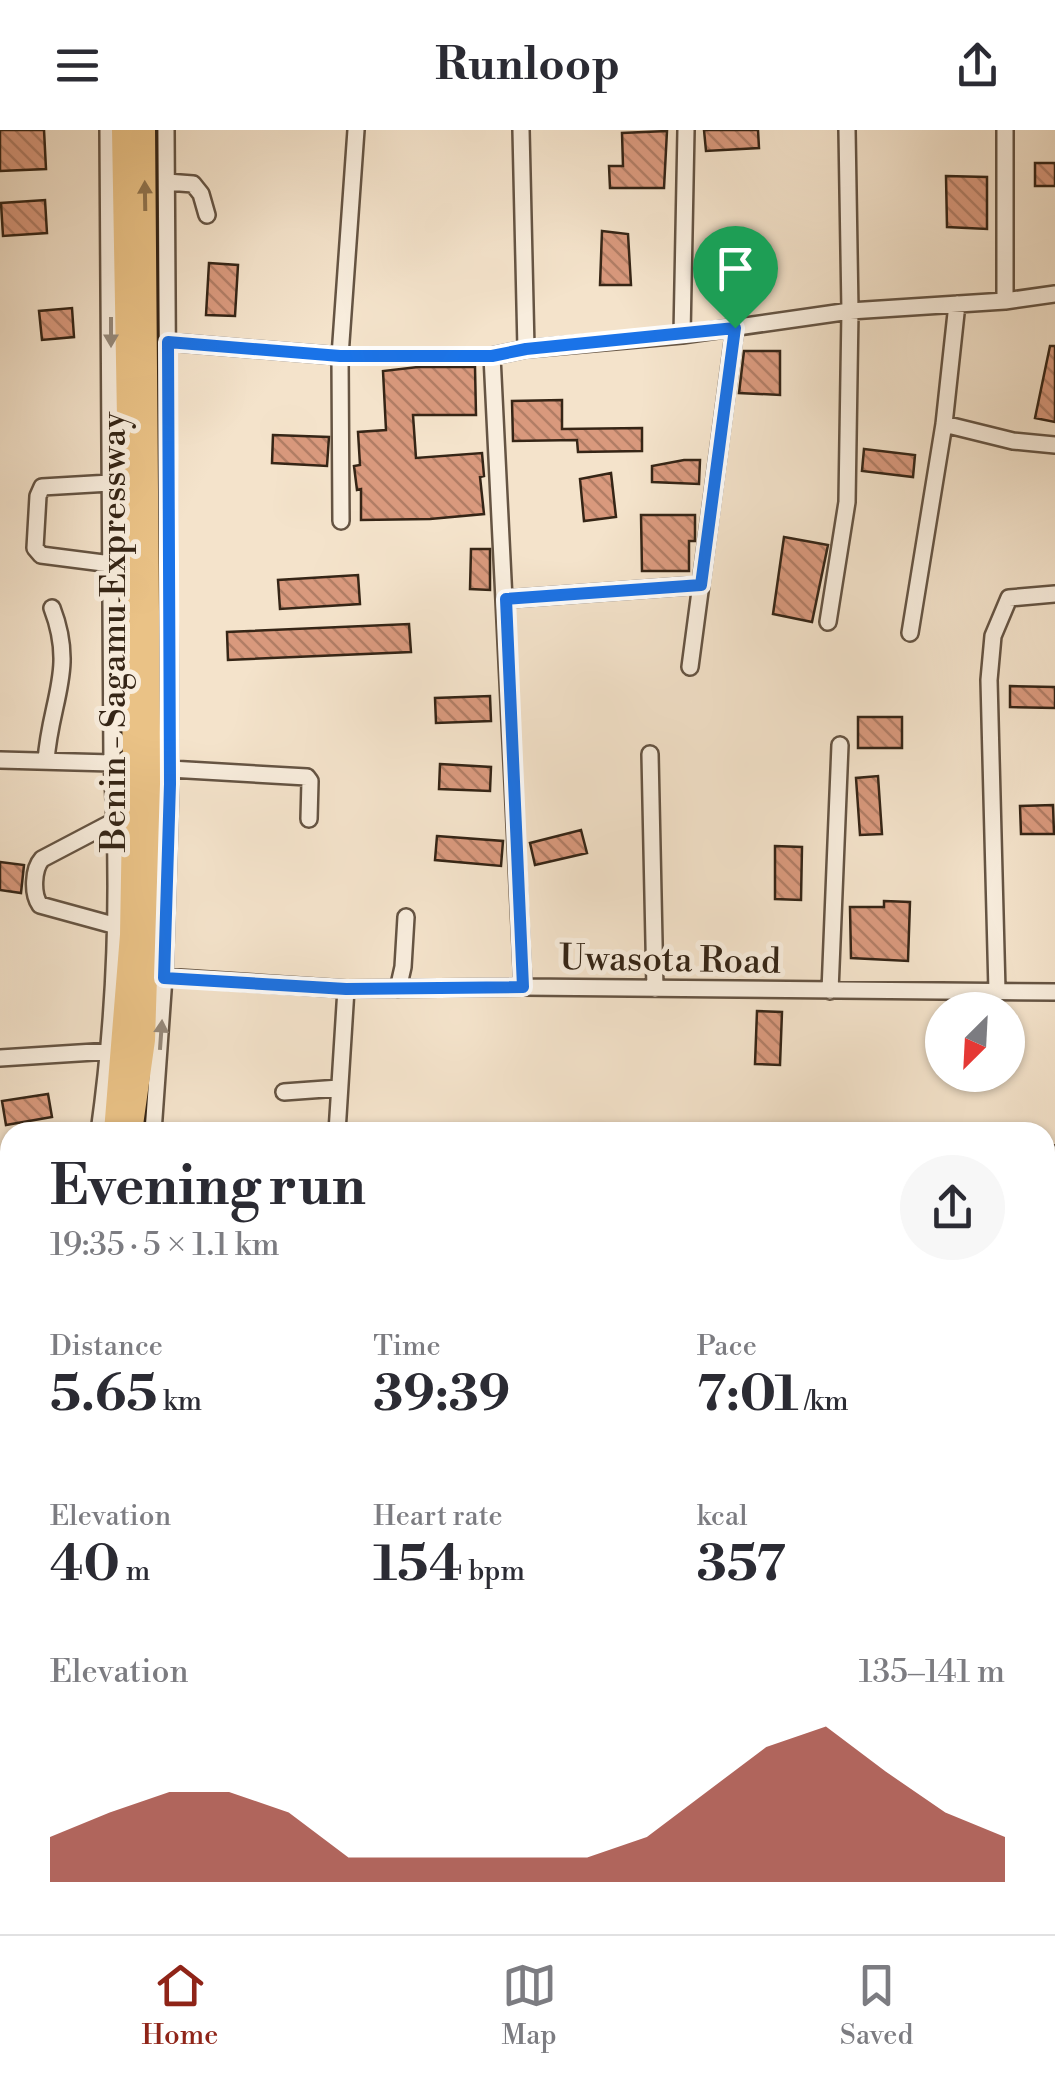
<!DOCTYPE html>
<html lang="en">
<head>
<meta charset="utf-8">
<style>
	body { margin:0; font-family:"Libre Bodoni",serif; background:#f7f7f7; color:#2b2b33; height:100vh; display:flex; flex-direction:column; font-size:38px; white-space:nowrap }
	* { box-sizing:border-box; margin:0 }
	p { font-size:32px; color:#7c7c81 }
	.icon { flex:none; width:55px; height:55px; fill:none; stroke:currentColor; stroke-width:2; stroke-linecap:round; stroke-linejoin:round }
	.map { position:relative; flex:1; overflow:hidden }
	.sheet { position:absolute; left:0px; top:992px; width:1055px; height:812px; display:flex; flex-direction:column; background:#fff; border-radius:30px 30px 0 0; box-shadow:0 2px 8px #0004 }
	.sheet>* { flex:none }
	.needle { width:65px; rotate:204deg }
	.tools { position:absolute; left:925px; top:862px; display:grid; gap:20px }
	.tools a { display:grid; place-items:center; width:100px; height:100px; border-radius:50%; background:#fff; box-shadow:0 2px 8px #0004; font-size:50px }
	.pin { position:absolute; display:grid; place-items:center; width:85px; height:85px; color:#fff; margin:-102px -42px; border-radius:50% 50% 50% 0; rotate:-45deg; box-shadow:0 0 10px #0007 }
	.pin .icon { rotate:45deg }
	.round { display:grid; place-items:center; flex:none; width:105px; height:105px; border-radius:52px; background:#f7f7f7 }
	.headline { display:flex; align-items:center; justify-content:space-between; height:170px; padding:0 50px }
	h1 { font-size:55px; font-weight:800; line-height:75px }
	.metrics { display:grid; grid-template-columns:repeat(3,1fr); gap:15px; height:170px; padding:10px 50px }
	.metrics div { display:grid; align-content:center }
	.metrics b { font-size:50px; font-weight:800 }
	.metrics small { font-size:28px; font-weight:400 }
	.metrics p { font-size:28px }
	.chart { height:280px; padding:20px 50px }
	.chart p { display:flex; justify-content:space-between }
	.chart svg { width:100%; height:180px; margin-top:10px; fill:#8f2418; opacity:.7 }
	header { display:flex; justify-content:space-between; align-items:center; height:130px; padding:0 50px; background:#fff; font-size:45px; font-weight:800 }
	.tab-bar { display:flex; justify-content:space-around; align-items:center; height:140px; border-top:2px solid #e1e1e2; background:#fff; font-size:28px; color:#7c7c81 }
	.tab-bar a { display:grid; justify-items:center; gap:5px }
	.tab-bar .on { color:#8f2418 }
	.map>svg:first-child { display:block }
	.building { fill:url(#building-back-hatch); stroke:#352516; stroke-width:2.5 }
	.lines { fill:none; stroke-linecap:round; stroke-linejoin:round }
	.minor-casing { stroke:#655443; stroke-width:20 }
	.highway-casing { stroke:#352516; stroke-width:28 }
	.minor { stroke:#f8eddd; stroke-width:15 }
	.highway { stroke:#eac286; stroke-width:22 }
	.oneway { fill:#90744e }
	.oneway2 { fill:#96897a }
	.route-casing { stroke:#fff; stroke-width:20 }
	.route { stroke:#1a73e8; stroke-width:12 }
	.labels { text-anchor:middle; stroke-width:10; stroke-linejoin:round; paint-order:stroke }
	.street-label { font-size:35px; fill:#352516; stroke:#f8eddd }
</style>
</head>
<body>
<header><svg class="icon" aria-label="menu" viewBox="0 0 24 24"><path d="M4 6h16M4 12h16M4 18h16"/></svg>Runloop<svg class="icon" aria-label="share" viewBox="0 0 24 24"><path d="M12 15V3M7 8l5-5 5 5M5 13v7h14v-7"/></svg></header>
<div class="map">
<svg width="1055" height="1804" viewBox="0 0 1055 1804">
	<defs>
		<pattern id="building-back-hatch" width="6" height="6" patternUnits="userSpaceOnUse" patternTransform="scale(2.5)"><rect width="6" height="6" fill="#d9997d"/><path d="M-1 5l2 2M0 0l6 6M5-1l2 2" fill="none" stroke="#b17d65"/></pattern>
	</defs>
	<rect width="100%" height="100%" fill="#f4e3cb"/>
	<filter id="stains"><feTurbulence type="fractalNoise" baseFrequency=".002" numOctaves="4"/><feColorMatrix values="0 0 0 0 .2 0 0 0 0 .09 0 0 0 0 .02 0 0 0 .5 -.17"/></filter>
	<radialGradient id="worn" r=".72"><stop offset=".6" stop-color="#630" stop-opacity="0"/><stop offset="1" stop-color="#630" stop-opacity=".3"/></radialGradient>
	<path class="building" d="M0,0h44l2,39 -46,2z
		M704,0h54l1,18 -53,3z
		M667,1l-3,57h-54l-1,-22h14l-1,-33z
		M1035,33h20v23h-20z
		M946,46l41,1v52l-40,-2z
		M45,70l2,33 -44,3 -2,-33z
		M602,101l26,3 3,51h-31z
		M209,133l29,2 -3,51 -29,-1z
		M72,178l2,29 -32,3 -3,-29z
		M1050,216h5v76l-20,-4z
		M744,221h36v44l-41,-2z
		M418,237h57l1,48h-63l3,43 66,-5 2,23 -4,1 4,37 -54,5 -69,1v-31l-4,1 -3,-24 6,-1 -2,-33 28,-2 -3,-59z
		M562,270v29l80,-1v23l-64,1 -1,-12 -64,1 -1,-40z
		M273,305l56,2 -2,29 -55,-3z
		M864,319l51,6 -2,22 -51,-6z
		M684,330h16l-1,24 -47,-2v-16z
		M611,343l5,44 -32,4 -4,-42z
		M641,385h54v26h-6v30h-47z
		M784,407l44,8 -16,77 -39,-8z
		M471,419h19v41l-20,-1z
		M358,445l2,29 -80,5 -2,-29z
		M409,494l2,28 -183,8 -1,-28z
		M1010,556l45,1v21l-45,-1z
		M490,566l1,25 -55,2 -1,-25z
		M858,587h44v31h-44z
		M440,634l51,3 -1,24 -51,-2z
		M878,646l4,58 -22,1 -4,-57z
		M1053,675l1,29h-33l-1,-28z
		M581,700l6,23 -52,12 -5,-22z
		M437,706l66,5 -2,25 -66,-6z
		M775,716l27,1 -1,53 -26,-1z
		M0,732l24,3 -3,28 -21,-3z
		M884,771l26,1 -2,59 -57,-3 -1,-51h34z
		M757,881l25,1 -2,53 -25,-1z
		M48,964l4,23 -46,8 -4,-24z"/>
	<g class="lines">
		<g class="minor-casing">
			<path id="minor" d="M521,0l5,219
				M167,52l26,2 8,10 6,21
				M1005,171v-171
				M682,205l4,-205
				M168,212l172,14h152l34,-7 156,-14 168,-24 155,-10 50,-7
				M492,226l31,631
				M944,294l69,17 42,4
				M110,353l-68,4 -4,9 -3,52 6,7 70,9
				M341,391l-1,-165 16,-226
				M506,469l195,-14
				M828,492l19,-120 3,-191 -3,-181
				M910,503l34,-209 13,-120
				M690,537l45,-340
				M650,624l5,235
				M0,630l112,3
				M46,631c4,-60 30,-91 6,-153
				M170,639l137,8 3,4 -1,38
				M113,795l-73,-20c-8,-11 -7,-36 2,-46l80,-42
				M164,847l182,12 177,-2 532,5
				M398,859l5,-22 3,-50
				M830,861l10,-246
				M997,861l-8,-311 4,-44 16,-38 46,-4
				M0,928l110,-7
				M284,962l55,-4
				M99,1002c17,-121 21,-247 13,-369l-4,-633
				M153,1002l11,-155 6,-193 -4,-654
				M337,1002l9,-143
				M1045,1025l10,-1
				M0,1152l10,5
				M1045,1189h10
				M1045,1355h10
				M0,1380l10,-32
				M1045,1516h10
				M0,1531l10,-27
				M1045,1680h10
				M300,1795l12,9
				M580,1795l11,9
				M960,1795l1,9
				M0,1800l6,4
				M111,1804l7,-9
				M873,1804l13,-9"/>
		</g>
		<g class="highway-casing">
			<path id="highway" d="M115,1002l16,-197 3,-171 -11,-634
				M131,1002l13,-92 6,-188 -6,-722
				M0,1422l10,-27
				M0,1468l10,-27"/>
		</g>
		<use href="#minor" class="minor"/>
		<use href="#highway" class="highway"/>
	</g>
	<defs><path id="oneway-solid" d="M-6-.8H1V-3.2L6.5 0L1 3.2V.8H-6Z" transform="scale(2.5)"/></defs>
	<use class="oneway" href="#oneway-solid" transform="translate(145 66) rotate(-91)"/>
	<g class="oneway2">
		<use href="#oneway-solid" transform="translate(111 202) rotate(90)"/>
		<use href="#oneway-solid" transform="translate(161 905) rotate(-86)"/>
	</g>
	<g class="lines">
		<g class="route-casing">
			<path id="route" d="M735,198l-34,257 -195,14 17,388 -177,2 -182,-11 6,-194 -2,-442 172,14h152l34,-7z"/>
		</g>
		<use href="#route" class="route"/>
	</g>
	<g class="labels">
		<g class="street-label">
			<text transform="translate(113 502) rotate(-90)" y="12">Benin - Sagamu Expressway</text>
			<text transform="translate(670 829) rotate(1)" y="12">Uwasota Road</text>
		</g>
	</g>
	<rect width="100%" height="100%" filter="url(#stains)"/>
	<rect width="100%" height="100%" fill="url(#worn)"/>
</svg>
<div class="tools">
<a><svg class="needle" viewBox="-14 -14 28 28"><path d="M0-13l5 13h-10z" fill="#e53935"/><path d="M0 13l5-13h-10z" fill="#7c7c81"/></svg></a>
</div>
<div class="pin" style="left:735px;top:198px;background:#1e9e55"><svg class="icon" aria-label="arrive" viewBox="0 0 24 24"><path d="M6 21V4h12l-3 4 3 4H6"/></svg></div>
<section class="sheet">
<div class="headline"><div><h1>Evening run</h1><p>19:35 · 5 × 1.1 km</p></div><a class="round"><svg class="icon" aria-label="share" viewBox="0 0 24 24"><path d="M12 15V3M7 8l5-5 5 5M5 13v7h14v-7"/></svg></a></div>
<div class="metrics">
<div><p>Distance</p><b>5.65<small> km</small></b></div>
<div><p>Time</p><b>39:39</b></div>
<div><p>Pace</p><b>7:01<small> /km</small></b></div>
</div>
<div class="metrics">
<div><p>Elevation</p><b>40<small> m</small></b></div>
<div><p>Heart rate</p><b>154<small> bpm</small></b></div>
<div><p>kcal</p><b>357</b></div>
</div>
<div class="chart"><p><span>Elevation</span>135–141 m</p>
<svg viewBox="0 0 160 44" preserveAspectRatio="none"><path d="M0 44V33L10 27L20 22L30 22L40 27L50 38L60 38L70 38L80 38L90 38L100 33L110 22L120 11L130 6L140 17L150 27L160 33V44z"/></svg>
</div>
</section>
</div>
<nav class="tab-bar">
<a class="on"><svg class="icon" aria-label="home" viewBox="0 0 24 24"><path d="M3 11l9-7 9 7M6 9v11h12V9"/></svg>Home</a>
<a><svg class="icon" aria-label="map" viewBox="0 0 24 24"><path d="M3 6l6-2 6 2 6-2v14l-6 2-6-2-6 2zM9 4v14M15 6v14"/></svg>Map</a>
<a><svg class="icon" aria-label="saved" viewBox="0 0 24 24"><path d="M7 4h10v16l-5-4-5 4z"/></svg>Saved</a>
</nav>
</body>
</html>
